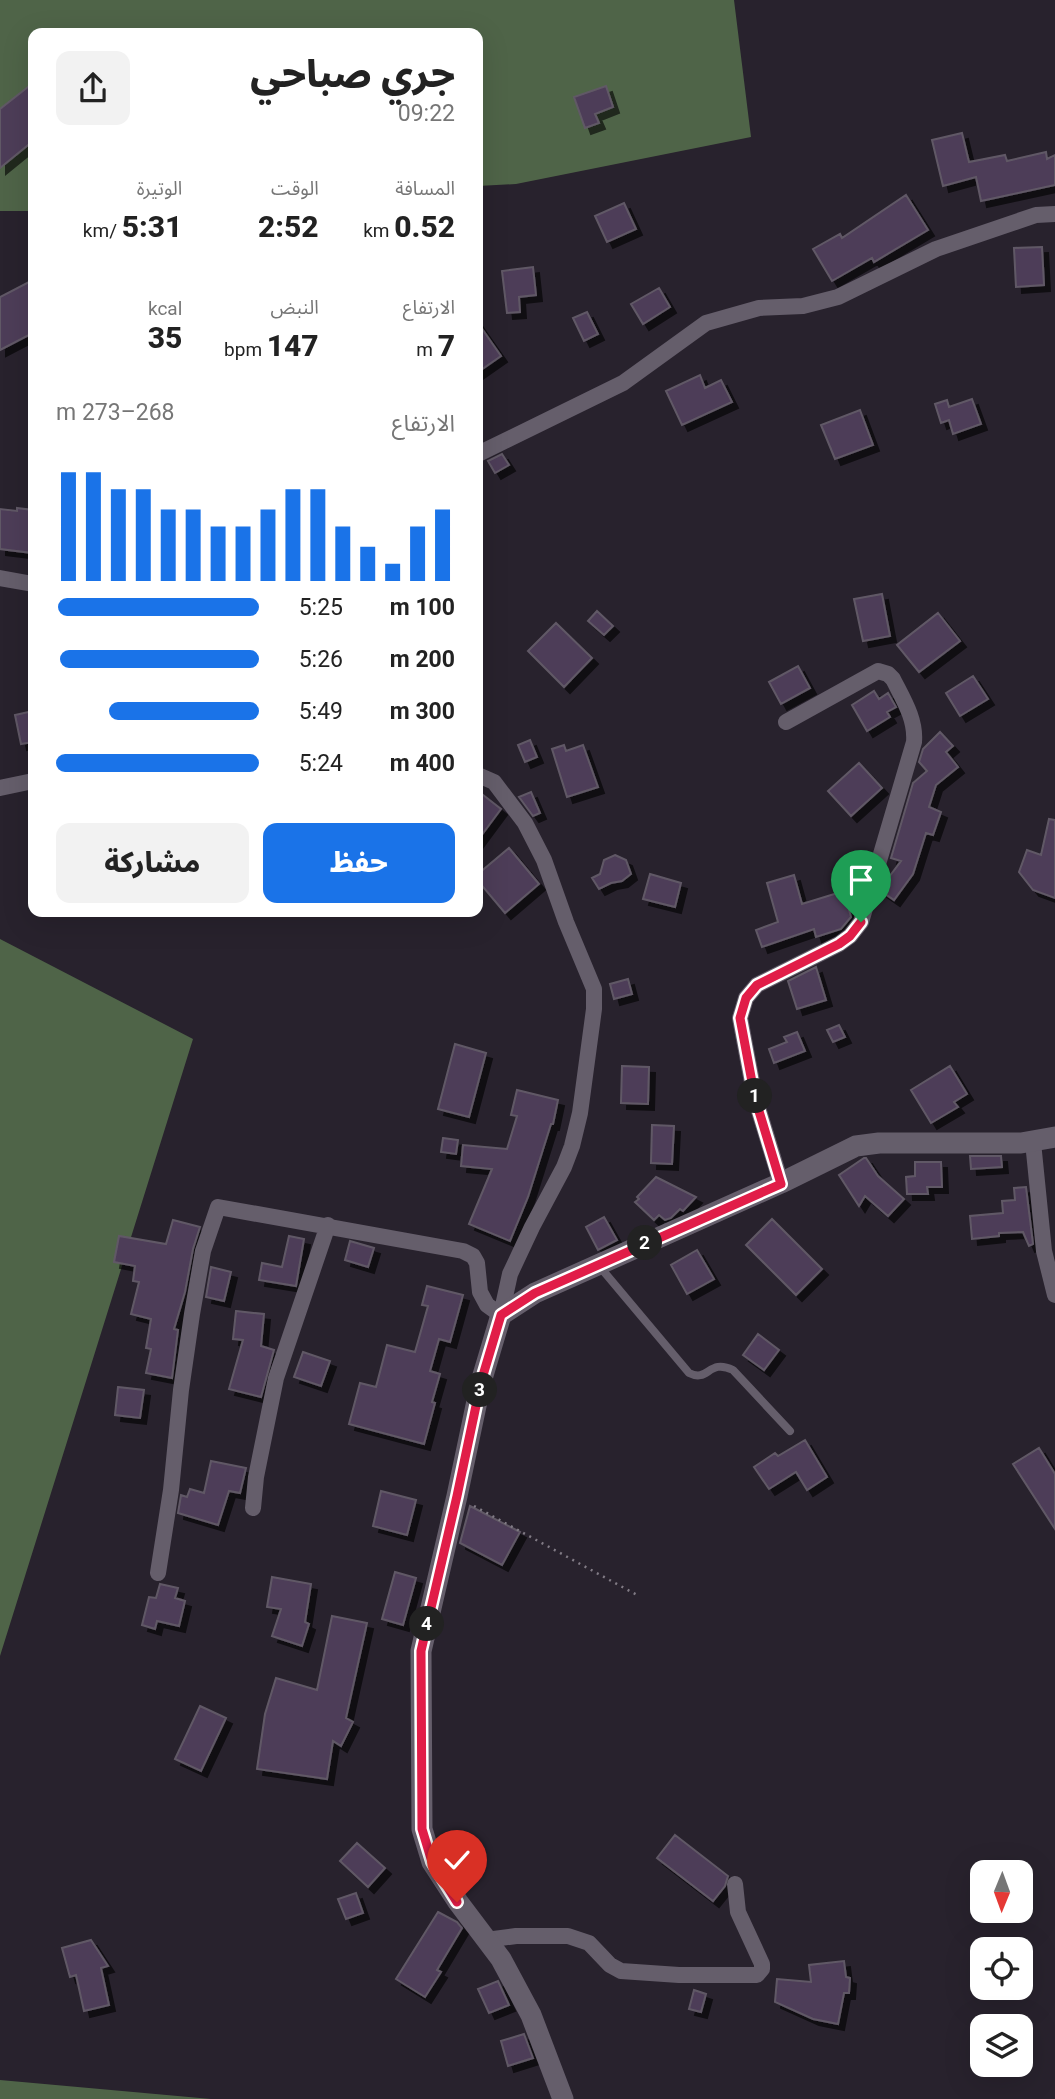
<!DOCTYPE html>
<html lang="ar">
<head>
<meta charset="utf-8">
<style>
	body { margin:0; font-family:Roboto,"Noto Sans Arabic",sans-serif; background:#f2f2f2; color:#222; direction:rtl; height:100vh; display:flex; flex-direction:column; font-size:26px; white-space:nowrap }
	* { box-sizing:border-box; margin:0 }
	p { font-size:23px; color:#767676 }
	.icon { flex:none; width:38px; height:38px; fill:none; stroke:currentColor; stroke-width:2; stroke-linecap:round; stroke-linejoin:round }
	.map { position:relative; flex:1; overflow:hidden; direction:ltr }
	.drawer { position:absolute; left:28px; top:28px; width:455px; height:889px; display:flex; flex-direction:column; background:#fff; border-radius:14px; box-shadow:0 7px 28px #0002; direction:rtl }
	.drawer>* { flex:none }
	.needle { width:46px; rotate:181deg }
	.buttons { position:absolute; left:970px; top:1860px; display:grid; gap:14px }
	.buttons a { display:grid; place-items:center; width:63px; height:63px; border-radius:14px; background:#fff; box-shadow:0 7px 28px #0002; font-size:35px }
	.pin { position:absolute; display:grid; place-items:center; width:60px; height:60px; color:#fff; margin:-72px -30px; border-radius:50% 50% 50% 0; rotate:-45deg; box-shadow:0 0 7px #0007 }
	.pin .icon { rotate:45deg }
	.km { position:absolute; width:35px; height:35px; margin:-18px; border-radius:50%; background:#222; color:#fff; font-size:19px; line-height:35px; text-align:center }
	.round { display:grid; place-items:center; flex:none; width:74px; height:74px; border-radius:14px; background:#f2f2f2 }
	.headline { display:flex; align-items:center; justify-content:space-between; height:119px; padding:0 28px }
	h1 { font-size:38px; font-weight:800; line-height:52px }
	.stats { display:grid; grid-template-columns:repeat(3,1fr); gap:10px; height:119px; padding:7px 28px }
	.stats div { display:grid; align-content:center }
	.stats b { font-size:30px; font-weight:800 }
	.stats small { font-size:19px; font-weight:400 }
	.stats p { font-size:19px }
	.chart { height:196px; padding:14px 28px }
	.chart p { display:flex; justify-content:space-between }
	.chart svg { width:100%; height:126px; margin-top:7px; stroke:#1a73e8; stroke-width:6 }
	.action { display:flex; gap:14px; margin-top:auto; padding:14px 28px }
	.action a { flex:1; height:80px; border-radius:14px; background:#1a73e8; color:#fff; font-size:28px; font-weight:800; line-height:80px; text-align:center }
	.action a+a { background:#f2f2f2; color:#222 }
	ul { padding:0 28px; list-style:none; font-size:23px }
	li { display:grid; grid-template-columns:112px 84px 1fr; align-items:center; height:52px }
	li i { height:18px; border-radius:9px; background:#1a73e8 }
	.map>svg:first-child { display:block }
	.forest { fill:#4f6448 }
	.building { fill:#4d3d58; stroke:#615966; stroke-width:2; filter:url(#shadow) }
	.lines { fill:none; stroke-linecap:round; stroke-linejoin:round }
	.path { stroke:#817b85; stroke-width:2.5; stroke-dasharray:2 5; stroke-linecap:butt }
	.lane { stroke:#655e6b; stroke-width:8 }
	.street { stroke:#655e6b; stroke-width:16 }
	.secondary { stroke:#655e6b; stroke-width:21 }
	.route-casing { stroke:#fff; stroke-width:14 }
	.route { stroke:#e11d48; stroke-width:9 }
</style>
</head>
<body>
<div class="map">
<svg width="1055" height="2099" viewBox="0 0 1055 2099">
	<defs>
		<filter id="shadow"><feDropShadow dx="6" dy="6" stdDeviation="0" flood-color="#0009"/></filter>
	</defs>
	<rect width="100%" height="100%" fill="#28222d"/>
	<path class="forest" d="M0,0h734l17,137 -235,47 -38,2v-153h-445v178h-33z
		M0,939l193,100 -193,617z
		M0,2080l211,19h-211z"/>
	<path class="building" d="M33,83v58l-33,27v-59z
		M606,86l7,21 -18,7 4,9 -14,5 -11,-31z
		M962,133l7,29 36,-7 2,6 39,-9 1,7 8,-4v30l-74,16 -5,-24 -33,9 -11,-46z
		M906,195l22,35 -54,32 -2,-4 -40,23 -19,-32 27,-15 2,4z
		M624,203l12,26 -29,13 -12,-26z
		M1042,247l2,38 -28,2 -2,-39z
		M533,267l3,28 -17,2 1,15 -13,1 -5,-42z
		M33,280v53l-33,17v-53z
		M659,288l11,19 -27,17 -12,-20z
		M587,312l11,22 -14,7 -11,-23z
		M478,323l23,33 -23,16z
		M700,375l5,13 16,-8 11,22 -50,23 -16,-34z
		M972,399l9,25 -28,10 -4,-14 -8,3 -6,-19 12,-4 2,7z
		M860,410l13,35 -38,14 -14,-34z
		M502,454l7,11 -14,8 -7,-12z
		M17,508l16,2v43l-33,-4v-40l17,2z
		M882,594l8,42 -27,5 -9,-42z
		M597,611l16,15 -9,9 -16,-14z
		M938,613l22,28 -41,31 -22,-27z
		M556,623l36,35 -28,29 -36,-36z
		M798,666l12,22 -29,16 -12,-22z
		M973,676l15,23 -28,17 -14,-23z
		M874,691l5,8 9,-6 8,14 -9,5 3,5 -23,14 -15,-26z
		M33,711v31l-12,2 -6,-29z
		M940,732l13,14 -7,6 12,15 -22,18 -7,22 12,5 -8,23 -7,-2 -13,41 -19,26 -13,-9 2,-6 18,-24 -10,-3 22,-75 14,-12 -8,-9 4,-13z
		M530,740l7,17 -12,5 -7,-17z
		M564,745l2,6 17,-6 15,42 -31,10 -15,-48z
		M859,763l23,25 -31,28 -23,-25z
		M478,791l23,18 -23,31z
		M531,792l9,21 -7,3 -14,-19z
		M1049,819l6,1v78l-22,-8 -14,-18 8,-22 14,5z
		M509,848l30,36 -34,29 -27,-32v-7z
		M615,855l11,5 5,14 -9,7 -11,2 -12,6 -7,-11 8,-4 4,-14z
		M650,874l31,9 -6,24 -32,-8z
		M794,875l8,29 42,-13 7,26 -10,12 -25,8 -2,-8 -52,18 -6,-17 22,-8 -11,-39z
		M816,967l10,33 -29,9 -9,-28z
		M628,979l4,15 -18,5 -4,-15z
		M839,1025l6,12 -12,5 -6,-12z
		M797,1032l8,19 -31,12 -5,-14 18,-7 -3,-5z
		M455,1044l31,9 -17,64 -31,-8z
		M622,1066l27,1 -1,37 -27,-1z
		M950,1066l17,28 -13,8 4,5 -27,16 -20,-33z
		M517,1090l41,10 -5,24h-2l-23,73 -18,44 -41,-17 23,-55 -31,-3 2,-21 44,4 10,-33 -6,-1z
		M652,1125l22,1 -2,38 -21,-1z
		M443,1138l15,2 -2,14 -15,-2z
		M970,1156h31l1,11 -31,2z
		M864,1158h2l12,18 26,23 -16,17 -23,-20 -6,10 -20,-31z
		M915,1162h26l1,25h-15l1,7h-21l-1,-17 9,-1z
		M656,1177l40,20 -13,14 -3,-2 -9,9 -6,2 -6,-5 -5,5 -19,-18 4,-3 -2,-2z
		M1026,1187l7,57 -4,2 -6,-14 -24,1v3l-27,3 -2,-23 33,-3 -1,-12 13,-1 -1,-12z
		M604,1217l13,23 -19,10 -12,-23z
		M772,1219l50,50 -26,26 -50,-50z
		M173,1220l27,7 -7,22 -8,43 -11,37 4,1 -6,48 -26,-5 5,-24 -5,-1 5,-29 -20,-5 8,-32 -6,-1 2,-15 -21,-4 5,-26 47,8z
		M289,1236l15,3 -8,47 -37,-6 3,-17 20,4z
		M350,1241l24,7 -6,19 -23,-7z
		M697,1250l17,29 -27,15 -16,-29z
		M211,1267l20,5 -7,29 -18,-4z
		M427,1286l36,9 -13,47 -11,-3 -9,32 10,3 -8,28 3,1 -11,41 -75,-20 11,-41 16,4 11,-42 28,7 13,-46 -6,-1z
		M236,1311l28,3 -3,32 13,4 -13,47 -32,-8 14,-49 -10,-1z
		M758,1334l21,16 -15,20 -21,-15z
		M303,1352l27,9 -9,25 -27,-9z
		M118,1387l26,3 -4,28 -25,-3z
		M805,1440l22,37 -20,13 -11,-18 -27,17 -15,-22 21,-14 3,3z
		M1039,1448l16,26v55l-42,-65z
		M211,1461l35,7 -6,25 -11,-2 -11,34 -40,-12 3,-18 6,2 3,-8 14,4z
		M381,1491l35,9 -9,35 -34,-9z
		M470,1506l50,26 -18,33 -42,-22z
		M395,1572l21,6 -13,47 -21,-6z
		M272,1577l39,7 -6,38 4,2 -7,22 -30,-10 9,-27 -14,-2z
		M160,1584l18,4 -3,10 10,3 -6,25 -22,-5 -2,8 -13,-4 7,-28 7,1z
		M332,1616l35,7 -21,95 7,4 -12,24 -8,-5 -6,38 -70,-10 8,-55 11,-36 41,12z
		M200,1706l26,12 -25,53 -26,-12z
		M675,1835l53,41 -3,10 -12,15 -56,-43z
		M357,1843l28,25 -17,19 -28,-26z
		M356,1893l7,20 -17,6 -8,-20z
		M438,1912l19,10 5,6 -25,42 4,2 -16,25 -29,-18z
		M91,1940l17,26 -7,2 8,37 -25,6 -8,-36 -6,2 -8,-29z
		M844,1961l2,16 4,1 -1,15h-5l-6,31 -25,-5 -38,-17 2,-23 34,3 -2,-17z
		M498,1981l11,24 -20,8 -11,-24z
		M694,1990l12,4 -5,18 -12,-3z
		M524,2034l9,24 -25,8 -7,-25z"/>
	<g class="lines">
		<path class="path" d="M474,1506l163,89"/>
		<path class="lane" d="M600,1267l89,106c20,10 19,-15 44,-3l57,61"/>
		<path class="street" d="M478,454l145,-71 83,-60 53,-15 44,-2 35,-9 98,-48 100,-34 19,-1
			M0,578l33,6
			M0,788l33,-7
			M1033,1142l11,109 11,44
			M781,1183l-26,-85 -15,-80 6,-20 11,-13 82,-41 11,-8 11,-14 53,-180c2,-23 -11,-43 -21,-63l-5,-5 -10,-3 -92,51
			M253,1508l3,-31 20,-99 52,-153
			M158,1573l13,-83 10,-100 11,-76 11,-63 15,-44 245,44 10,5 4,7 3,29 7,13 14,10 9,-41 22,-47 32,-60 8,-21 8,-33 14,-104v-20l-28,-67 -22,-62 -19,-37 -31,-41 -16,-7
			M486,1940l30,-4h52l21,7 21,22 11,6 58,4h78l5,-6v-5l-24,-52 -3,-28"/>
		<path class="secondary" d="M563,2099l-32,-84 -30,-56 -43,-57 -26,-40 -10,-33 -1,-178 36,-155 24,-114 20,-67 34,-22 246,-110 75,-37 23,-3h142l34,-6"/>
	</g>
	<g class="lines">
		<g class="route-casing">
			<path id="route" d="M457,1902l-25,-40 -10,-33 -1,-178 36,-155 24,-114 20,-67 34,-22 246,-109 -26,-86 -15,-80 6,-20 11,-13 82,-41 11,-8 11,-14"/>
		</g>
		<use href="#route" class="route"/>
	</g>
</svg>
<div class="buttons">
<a><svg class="needle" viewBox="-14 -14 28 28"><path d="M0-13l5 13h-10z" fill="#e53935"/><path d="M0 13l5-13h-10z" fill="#767676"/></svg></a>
<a><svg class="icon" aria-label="locate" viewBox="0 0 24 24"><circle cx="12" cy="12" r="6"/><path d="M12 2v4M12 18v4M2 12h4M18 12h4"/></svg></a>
<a><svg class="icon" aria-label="layers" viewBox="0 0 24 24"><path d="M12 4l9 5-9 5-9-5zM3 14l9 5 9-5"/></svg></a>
</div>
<div class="pin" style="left:861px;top:922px;background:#1e9e55"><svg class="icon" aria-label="arrive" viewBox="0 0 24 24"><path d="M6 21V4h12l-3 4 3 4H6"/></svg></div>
<div class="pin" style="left:457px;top:1902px;background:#d93025"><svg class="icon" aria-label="check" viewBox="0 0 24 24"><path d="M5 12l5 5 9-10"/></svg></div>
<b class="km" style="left:755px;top:1096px">1</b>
<b class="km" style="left:645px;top:1243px">2</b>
<b class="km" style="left:480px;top:1390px">3</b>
<b class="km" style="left:427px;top:1624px">4</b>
<section class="drawer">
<div class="headline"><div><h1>جري صباحي</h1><p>09:22</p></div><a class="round"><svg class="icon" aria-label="share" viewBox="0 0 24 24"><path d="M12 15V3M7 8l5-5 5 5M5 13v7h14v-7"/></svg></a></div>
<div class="stats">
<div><p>المسافة</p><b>0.52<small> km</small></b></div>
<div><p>الوقت</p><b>2:52</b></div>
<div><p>الوتيرة</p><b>5:31<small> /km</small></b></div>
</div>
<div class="stats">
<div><p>الارتفاع</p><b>7<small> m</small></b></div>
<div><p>النبض</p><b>147<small> bpm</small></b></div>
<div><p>kcal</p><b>35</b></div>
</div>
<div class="chart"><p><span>الارتفاع</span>268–273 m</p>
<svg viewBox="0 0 160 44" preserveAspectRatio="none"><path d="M5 44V6M15 44V6M25 44V12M35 44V12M45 44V19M55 44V19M65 44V25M75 44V25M85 44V19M95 44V12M105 44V12M115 44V25M125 44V32M135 44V38M145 44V25M155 44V19"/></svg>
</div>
<ul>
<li><b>100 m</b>5:25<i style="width:99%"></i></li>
<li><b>200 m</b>5:26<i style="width:98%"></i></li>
<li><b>300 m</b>5:49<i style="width:74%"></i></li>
<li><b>400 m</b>5:24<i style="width:100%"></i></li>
</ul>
<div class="action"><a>حفظ</a><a>مشاركة</a></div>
</section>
</div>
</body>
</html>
